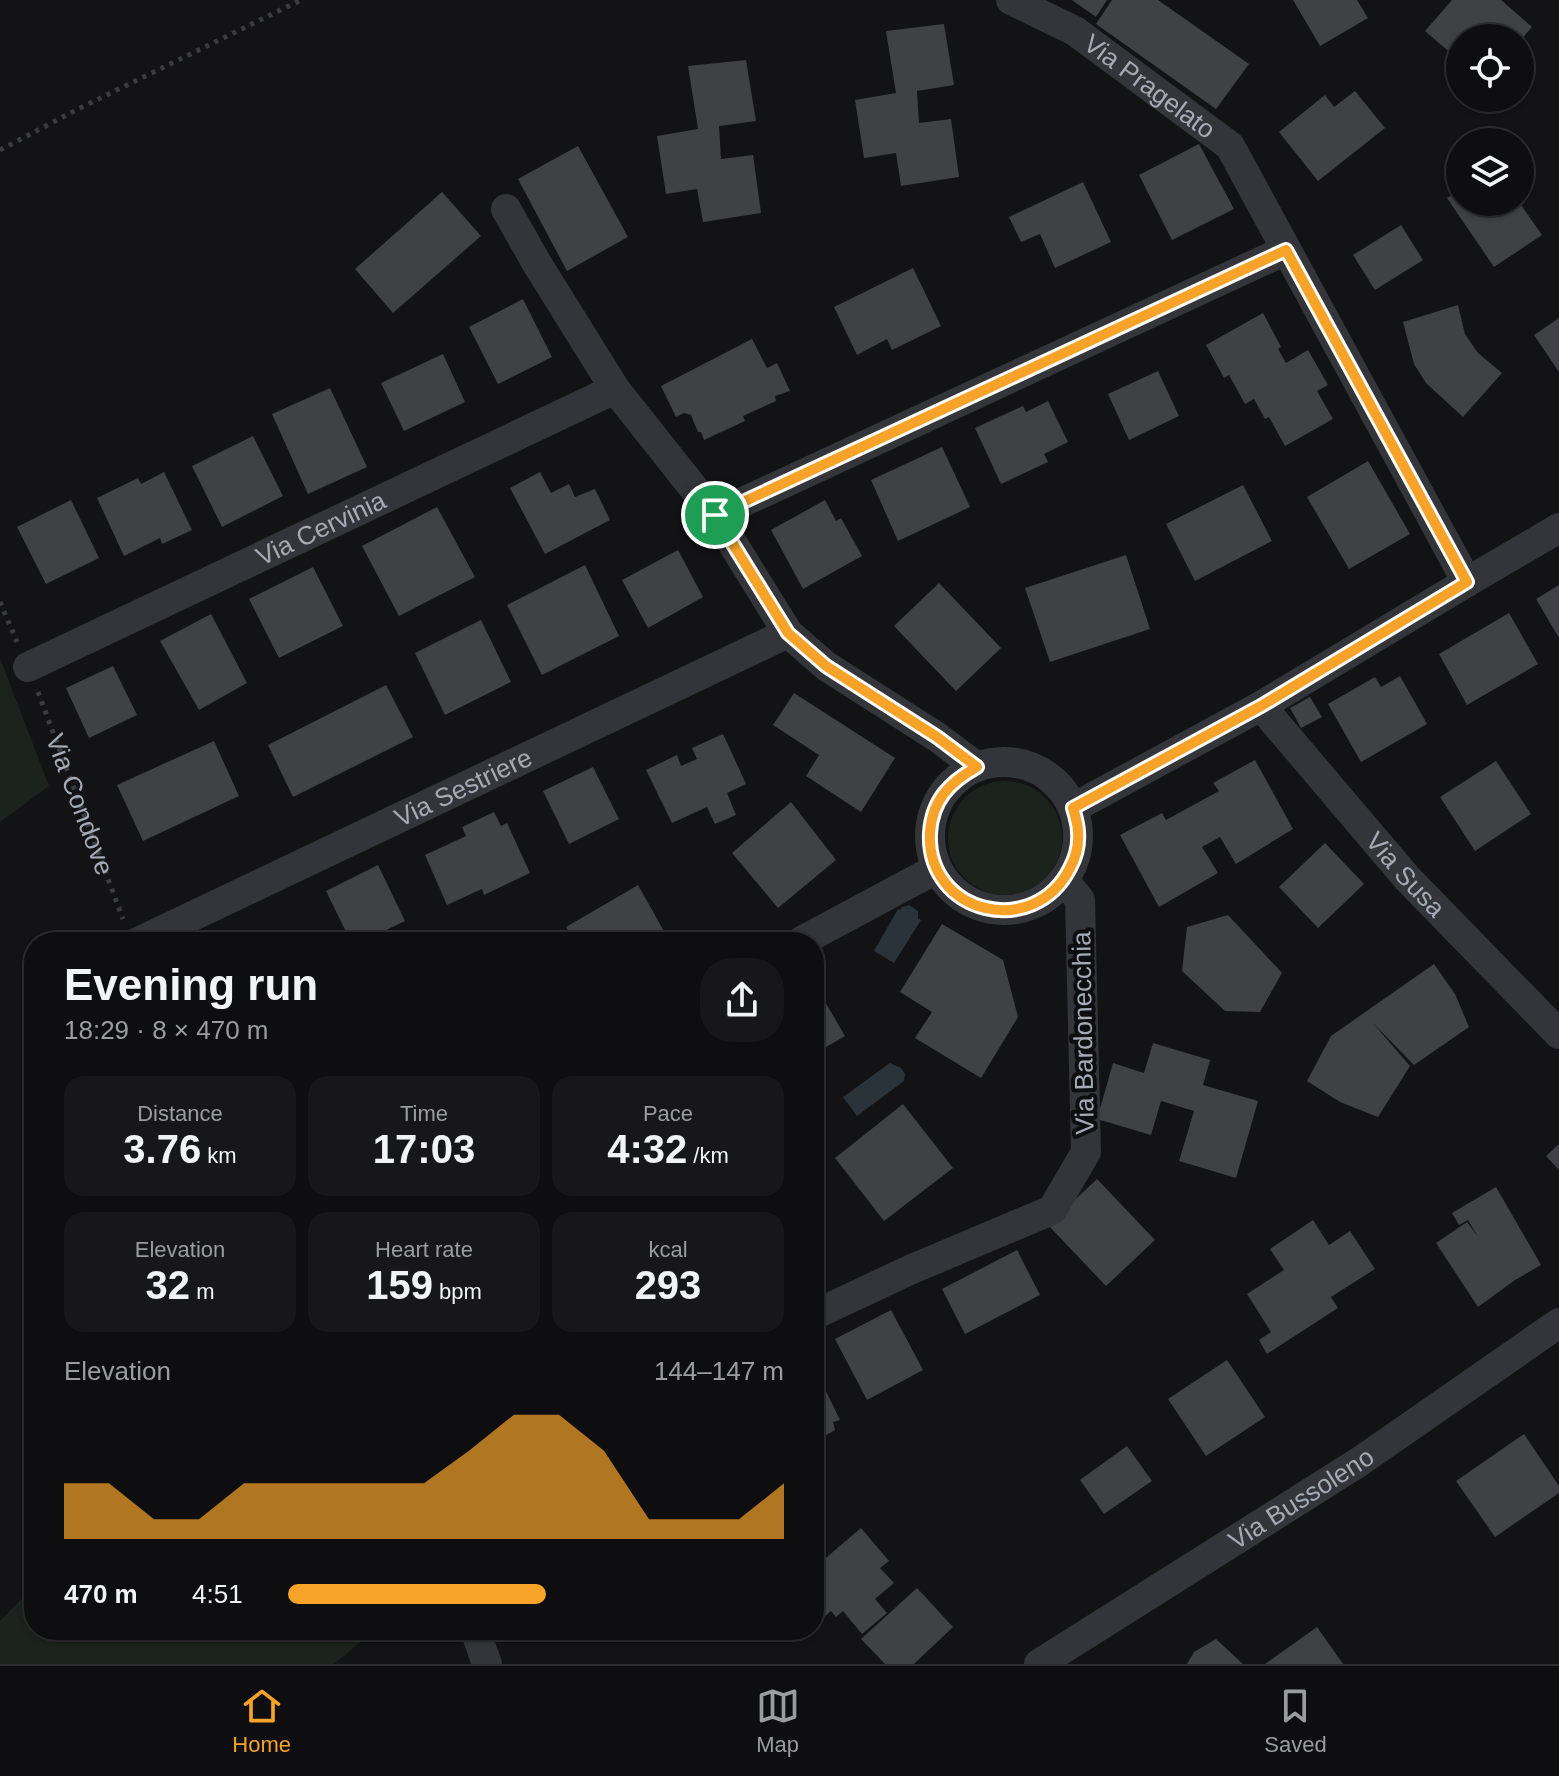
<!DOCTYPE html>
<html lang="en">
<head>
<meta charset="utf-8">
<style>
	body { margin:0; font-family:Helvetica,sans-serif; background:#171719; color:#f1f3f6; height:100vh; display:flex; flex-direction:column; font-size:30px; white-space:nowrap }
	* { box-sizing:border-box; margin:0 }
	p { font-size:26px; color:#9b9c9f }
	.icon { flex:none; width:44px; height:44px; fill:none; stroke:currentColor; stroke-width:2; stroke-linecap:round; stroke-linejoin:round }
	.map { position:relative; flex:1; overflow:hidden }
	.panel { position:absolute; left:24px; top:932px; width:800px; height:708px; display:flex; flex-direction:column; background:#0e0e10; border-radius:32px; box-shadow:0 2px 6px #0004,0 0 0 2px #2e2e30 }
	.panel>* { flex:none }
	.buttons { position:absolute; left:1446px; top:24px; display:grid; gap:16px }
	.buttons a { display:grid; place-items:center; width:88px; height:88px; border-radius:50%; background:#0e0e10; box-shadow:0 2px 6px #0004,0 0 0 2px #2e2e30; font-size:40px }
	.pin { position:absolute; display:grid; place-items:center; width:68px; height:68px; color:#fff; margin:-34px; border:4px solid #fff; border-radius:50%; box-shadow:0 2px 8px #0007 }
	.round { display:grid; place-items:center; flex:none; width:84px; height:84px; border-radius:32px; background:#171719 }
	.summary { display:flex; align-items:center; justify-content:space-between; height:136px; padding:0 40px }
	h1 { font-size:44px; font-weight:800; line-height:60px }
	.metrics { display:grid; grid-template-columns:repeat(3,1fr); gap:12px; height:136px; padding:8px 40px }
	.metrics div { display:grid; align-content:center; border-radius:20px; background:#171719; text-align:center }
	.metrics b { font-size:40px; font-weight:800 }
	.metrics small { font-size:22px; font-weight:400 }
	.metrics p { font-size:22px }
	.chart { height:224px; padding:16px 40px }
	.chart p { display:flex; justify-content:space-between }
	.chart svg { width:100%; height:144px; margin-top:8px; fill:#f7a329; opacity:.7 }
	ul { padding:0 40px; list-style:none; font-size:26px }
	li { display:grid; grid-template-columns:128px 96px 1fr; align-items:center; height:60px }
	li i { height:20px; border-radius:10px; background:#f7a329 }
	.menu { display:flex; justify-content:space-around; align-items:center; height:112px; border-top:2px solid #2e2e30; background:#0e0e10; font-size:22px; color:#9b9c9f }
	.menu a { display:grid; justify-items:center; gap:4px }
	.menu .on { color:#f7a329 }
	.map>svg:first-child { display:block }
	.green { fill:#1b231c }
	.water { fill:#293339 }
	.building { fill:#3f4145 }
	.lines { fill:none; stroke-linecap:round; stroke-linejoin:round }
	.path { stroke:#3a3c41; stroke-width:5; stroke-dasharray:4 6; stroke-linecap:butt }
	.minor { stroke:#34353a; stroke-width:30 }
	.route-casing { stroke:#fff; stroke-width:16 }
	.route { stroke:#f7a329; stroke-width:10 }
	.labels { text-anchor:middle; stroke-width:8; stroke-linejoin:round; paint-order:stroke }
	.street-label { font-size:26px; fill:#a4abb6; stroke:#0e0e10 }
</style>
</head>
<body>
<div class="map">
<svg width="1559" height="1664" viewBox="0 0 1559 1664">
	<rect width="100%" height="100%" fill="#131315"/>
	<path class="green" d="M0,658l49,128 -49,36z
		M948 838a57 57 0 1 1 114 0a57 57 0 1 1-114 0Z
		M34,1586v44h341l-41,34h-334v-43z"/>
	<path class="water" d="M909,905l9,6v7l3,2 -27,43 -20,-12 24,-42 2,1 2,-3z
		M890,1063l11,5 4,6 -1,7 -47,35 -14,-19z"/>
	<path class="building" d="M1072,0h35l-11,17z
		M1112,0h46l91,64 -33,45 -120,-85z
		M1293,0h64l11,18 -48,28z
		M1452,0h49l31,27 -12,14v-3h-60v23l-35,-30z
		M944,24l10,61 -37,6 2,32 32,-4 8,58 -58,9 -5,-33 -32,5 -9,-58 41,-7 -10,-62z
		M746,60l10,61 -37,5 2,33 32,-4 8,58 -58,9 -6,-33 -31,5 -9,-58 41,-7 -10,-63z
		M1355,91l30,37 -67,53 -39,-49 46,-37 9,12z
		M1199,144l35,65 -62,31 -33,-65z
		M578,146l50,91 -61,34 -49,-92z
		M1083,182l28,60 -56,26 -15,-34 -19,8 -12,-25z
		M1460,190v12h59l23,33 -48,32 -47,-69z
		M442,192l39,44 -88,77 -38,-44z
		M1401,225l22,35 -48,30 -22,-35z
		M913,268l28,58 -49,24 -5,-11 -30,16 -23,-48z
		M523,299l29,58 -54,27 -29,-57z
		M1458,305l7,29 13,19 24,20 -39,44 -37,-34 -12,-19 -11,-42z
		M1263,313l18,34 -3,2 8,14 22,-13 20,35 -11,6 16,28 -48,27 -16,-29 -4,2 -11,-20 -9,5 -16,-29 -5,3 -18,-33z
		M1559,318v54l-25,-37z
		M752,339l15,29 10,-5 13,28 -15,5 1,5 -33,15 2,5 -41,19 -3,-8h-3l-7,-17 -7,-2 -8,4 -15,-31z
		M443,354l22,48 -61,29 -23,-48z
		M1158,371l21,45 -50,24 -21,-46z
		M330,388l37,79 -59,27 -36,-80z
		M1048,401l20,41 -24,12 4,8 -47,22 -26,-56 48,-22 3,6z
		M253,436l30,60 -61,31 -30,-61z
		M942,447l28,60 -72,34 -27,-61z
		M1368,461l42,73 -61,35 -42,-72z
		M164,472l28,58 -30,14 -2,-6 -36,18 -27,-58 41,-20 3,6z
		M540,472l11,21 18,-9 6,13 20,-8 15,31 -65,34 -35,-66z
		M1243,485l29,56 -77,40 -29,-57z
		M71,500l28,58 -53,26 -29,-57z
		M825,500l11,21 5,-3 21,38 -59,33 -32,-59z
		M437,507l38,70 -76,39 -37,-70z
		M678,550l25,47 -55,31 -26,-48z
		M1126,555l24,74 -100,33 -25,-74z
		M585,565l34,71 -77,39 -35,-70z
		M313,567l30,59 -64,32 -30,-59z
		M939,583l62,65 -45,43 -62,-65z
		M1559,585v53l-23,-39z
		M1509,613l29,51 -71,41 -28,-51z
		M211,614l36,69 -48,27 -39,-69z
		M481,620l30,62 -66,33 -30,-62z
		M113,666l24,49 -48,23 -23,-50z
		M1400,676l27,48 -66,38 -33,-58 47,-27 6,10z
		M386,685l27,52 -120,60 -25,-52z
		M794,693l101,65 -34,54 -55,-36 13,-21 -46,-30z
		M1310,697l12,20 -21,11 -11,-20z
		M723,734l23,50 -19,9 9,22 -21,9 -8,-17 -35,16 -26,-53 31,-15 4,11 16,-7 -5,-11z
		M214,741l25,55 -96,45 -26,-56z
		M1255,760l38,69 -57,35 -16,-27 -18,10 16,26 -59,34 -39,-72 42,-22 4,7 53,-29 -6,-8z
		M1496,761l35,53 -56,37 -35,-54z
		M593,767l26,52 -50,25 -26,-53z
		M791,802l45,58 -58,48 -46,-55z
		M494,812l7,14 6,-3 23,50 -46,22 -2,-6 -35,16 -22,-50 41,-19 -4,-9z
		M1325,843l39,41 -46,44 -39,-41z
		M378,865l27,56 -44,21h-10l-25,-51z
		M638,885l32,57h-95l-9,-15z
		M1228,915l54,58 -22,39 -35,-1 -43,-40 5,-44z
		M942,924l61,36 15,57 -37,61 -66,-40 17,-26 -32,-20z
		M1434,964l21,30 14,33 -55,38 -42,-43 38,44 -32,51 -38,-15 -33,-21 24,-45z
		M814,983l31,53 -31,18z
		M1153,1043l57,17 -7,25 55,16 -22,77 -57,-17 15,-50 -33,-10 -10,34 -54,-16 16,-56 31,10z
		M903,1104l50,64 -69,53 -49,-63z
		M1559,1144v26l-13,-14z
		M1097,1179l58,61 -49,46 -58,-61z
		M1496,1187l45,78 -26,15 -37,27 -42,-64 31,-21 11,15 -10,-17 -9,5 -7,-12z
		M1313,1220l16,25 21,-14 25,38 -44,28 7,11 -71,46 -8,-14 12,-8 -24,-38 37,-24 -14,-21z
		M1017,1250l23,45 -75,39 -23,-45z
		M891,1310l32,60 -56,30 -32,-61z
		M1227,1360l38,57 -59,39 -38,-57z
		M818,1375l22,45 -7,2 2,8 -14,8 -7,-13v-48z
		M1524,1434l35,52v7l-64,44 -39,-56z
		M1127,1446l25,35 -48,33 -24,-34z
		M861,1528l28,33 -9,7 14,15 -19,16 12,14 -25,21 -19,-23 -7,6 -5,-6 -7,6 -10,-11v-38z
		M917,1588l36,39 -39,37h-29l-24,-25z
		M1317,1627l26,37h-78z
		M1216,1639l27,25h-56l7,-12z"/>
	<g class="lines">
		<g class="path">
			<path d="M0,150l76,-40 225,-110"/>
			<path d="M0,602l17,40"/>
			<path id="s1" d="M38,692l85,227"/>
		</g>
		<g class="minor">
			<path id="s2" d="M1011,0l64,31 155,115 237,436"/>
			<path d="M506,209l30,53 79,127"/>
			<path d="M715,515l571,-265"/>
			<path id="s3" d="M28,667l587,-278 100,126 73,118 38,33 111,71 40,30"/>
			<path id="s4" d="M1261,706l146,172 152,156"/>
			<circle cx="1004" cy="836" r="74"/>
			<path d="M1073,808l188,-102 206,-124 92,-54"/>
			<path id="s5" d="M138,942l650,-309"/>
			<path d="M800,942l136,-73"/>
			<path d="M814,1315l98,-46 140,-59 34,-58 -6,-252 -16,-20"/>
			<path d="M475,1630l12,34"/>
			<path id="s6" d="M1039,1664l320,-202 200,-139"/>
		</g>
	</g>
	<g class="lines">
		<g class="route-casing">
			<path id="route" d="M1286,250l181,332 -206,124 -188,102c2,7 5,16 5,24 1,12 -2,25 -8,36 -36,72 -144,46 -140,-35 2,-33 20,-51 47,-66l-40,-30 -111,-71 -38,-33 -73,-118z"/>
		</g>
		<use href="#route" class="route"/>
	</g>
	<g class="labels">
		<g class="street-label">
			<text dy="9" stroke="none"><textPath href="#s2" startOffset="164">Via Pragelato</textPath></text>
			<text dy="9" stroke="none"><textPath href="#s3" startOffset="324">Via Cervinia</textPath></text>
			<text dy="9" stroke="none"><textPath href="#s5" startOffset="360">Via Sestriere</textPath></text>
			<text dy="9" stroke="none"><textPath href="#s1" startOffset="120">Via Condove</textPath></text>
			<text dy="9" stroke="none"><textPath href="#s4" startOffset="222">Via Susa</textPath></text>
			<text transform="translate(1083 1033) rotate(-91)" y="9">Via Bardonecchia</text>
			<text dy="9" stroke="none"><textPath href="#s6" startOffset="310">Via Bussoleno</textPath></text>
		</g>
	</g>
</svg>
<div class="buttons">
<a><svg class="icon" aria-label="locate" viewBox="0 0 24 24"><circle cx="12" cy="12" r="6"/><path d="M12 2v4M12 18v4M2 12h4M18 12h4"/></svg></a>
<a><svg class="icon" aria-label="layers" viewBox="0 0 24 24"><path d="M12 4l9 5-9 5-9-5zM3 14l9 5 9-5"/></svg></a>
</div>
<div class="pin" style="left:715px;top:515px;background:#1e9e55"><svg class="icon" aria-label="arrive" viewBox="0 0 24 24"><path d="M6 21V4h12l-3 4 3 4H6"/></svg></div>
<section class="panel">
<div class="summary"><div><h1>Evening run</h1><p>18:29 · 8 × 470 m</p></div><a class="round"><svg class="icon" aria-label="share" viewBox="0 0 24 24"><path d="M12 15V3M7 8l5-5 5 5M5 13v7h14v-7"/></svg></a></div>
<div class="metrics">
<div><p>Distance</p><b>3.76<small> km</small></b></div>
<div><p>Time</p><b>17:03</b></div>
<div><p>Pace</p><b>4:32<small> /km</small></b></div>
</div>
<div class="metrics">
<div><p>Elevation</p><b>32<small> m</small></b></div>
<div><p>Heart rate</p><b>159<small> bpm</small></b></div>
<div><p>kcal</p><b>293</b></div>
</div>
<div class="chart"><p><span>Elevation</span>144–147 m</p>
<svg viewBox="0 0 160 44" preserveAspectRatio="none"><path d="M0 44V27L10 27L20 38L30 38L40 27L50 27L60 27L70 27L80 27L90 17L100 6L110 6L120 17L130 38L140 38L150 38L160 27V44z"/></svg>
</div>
<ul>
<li><b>470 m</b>4:51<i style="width:52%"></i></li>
</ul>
</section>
</div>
<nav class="menu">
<a class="on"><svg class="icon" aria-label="home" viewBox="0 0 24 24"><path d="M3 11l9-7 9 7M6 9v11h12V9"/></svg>Home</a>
<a><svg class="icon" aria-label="map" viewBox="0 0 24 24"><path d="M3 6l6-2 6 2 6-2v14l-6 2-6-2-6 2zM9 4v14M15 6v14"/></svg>Map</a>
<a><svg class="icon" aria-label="saved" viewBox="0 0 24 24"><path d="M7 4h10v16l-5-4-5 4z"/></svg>Saved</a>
</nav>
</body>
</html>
